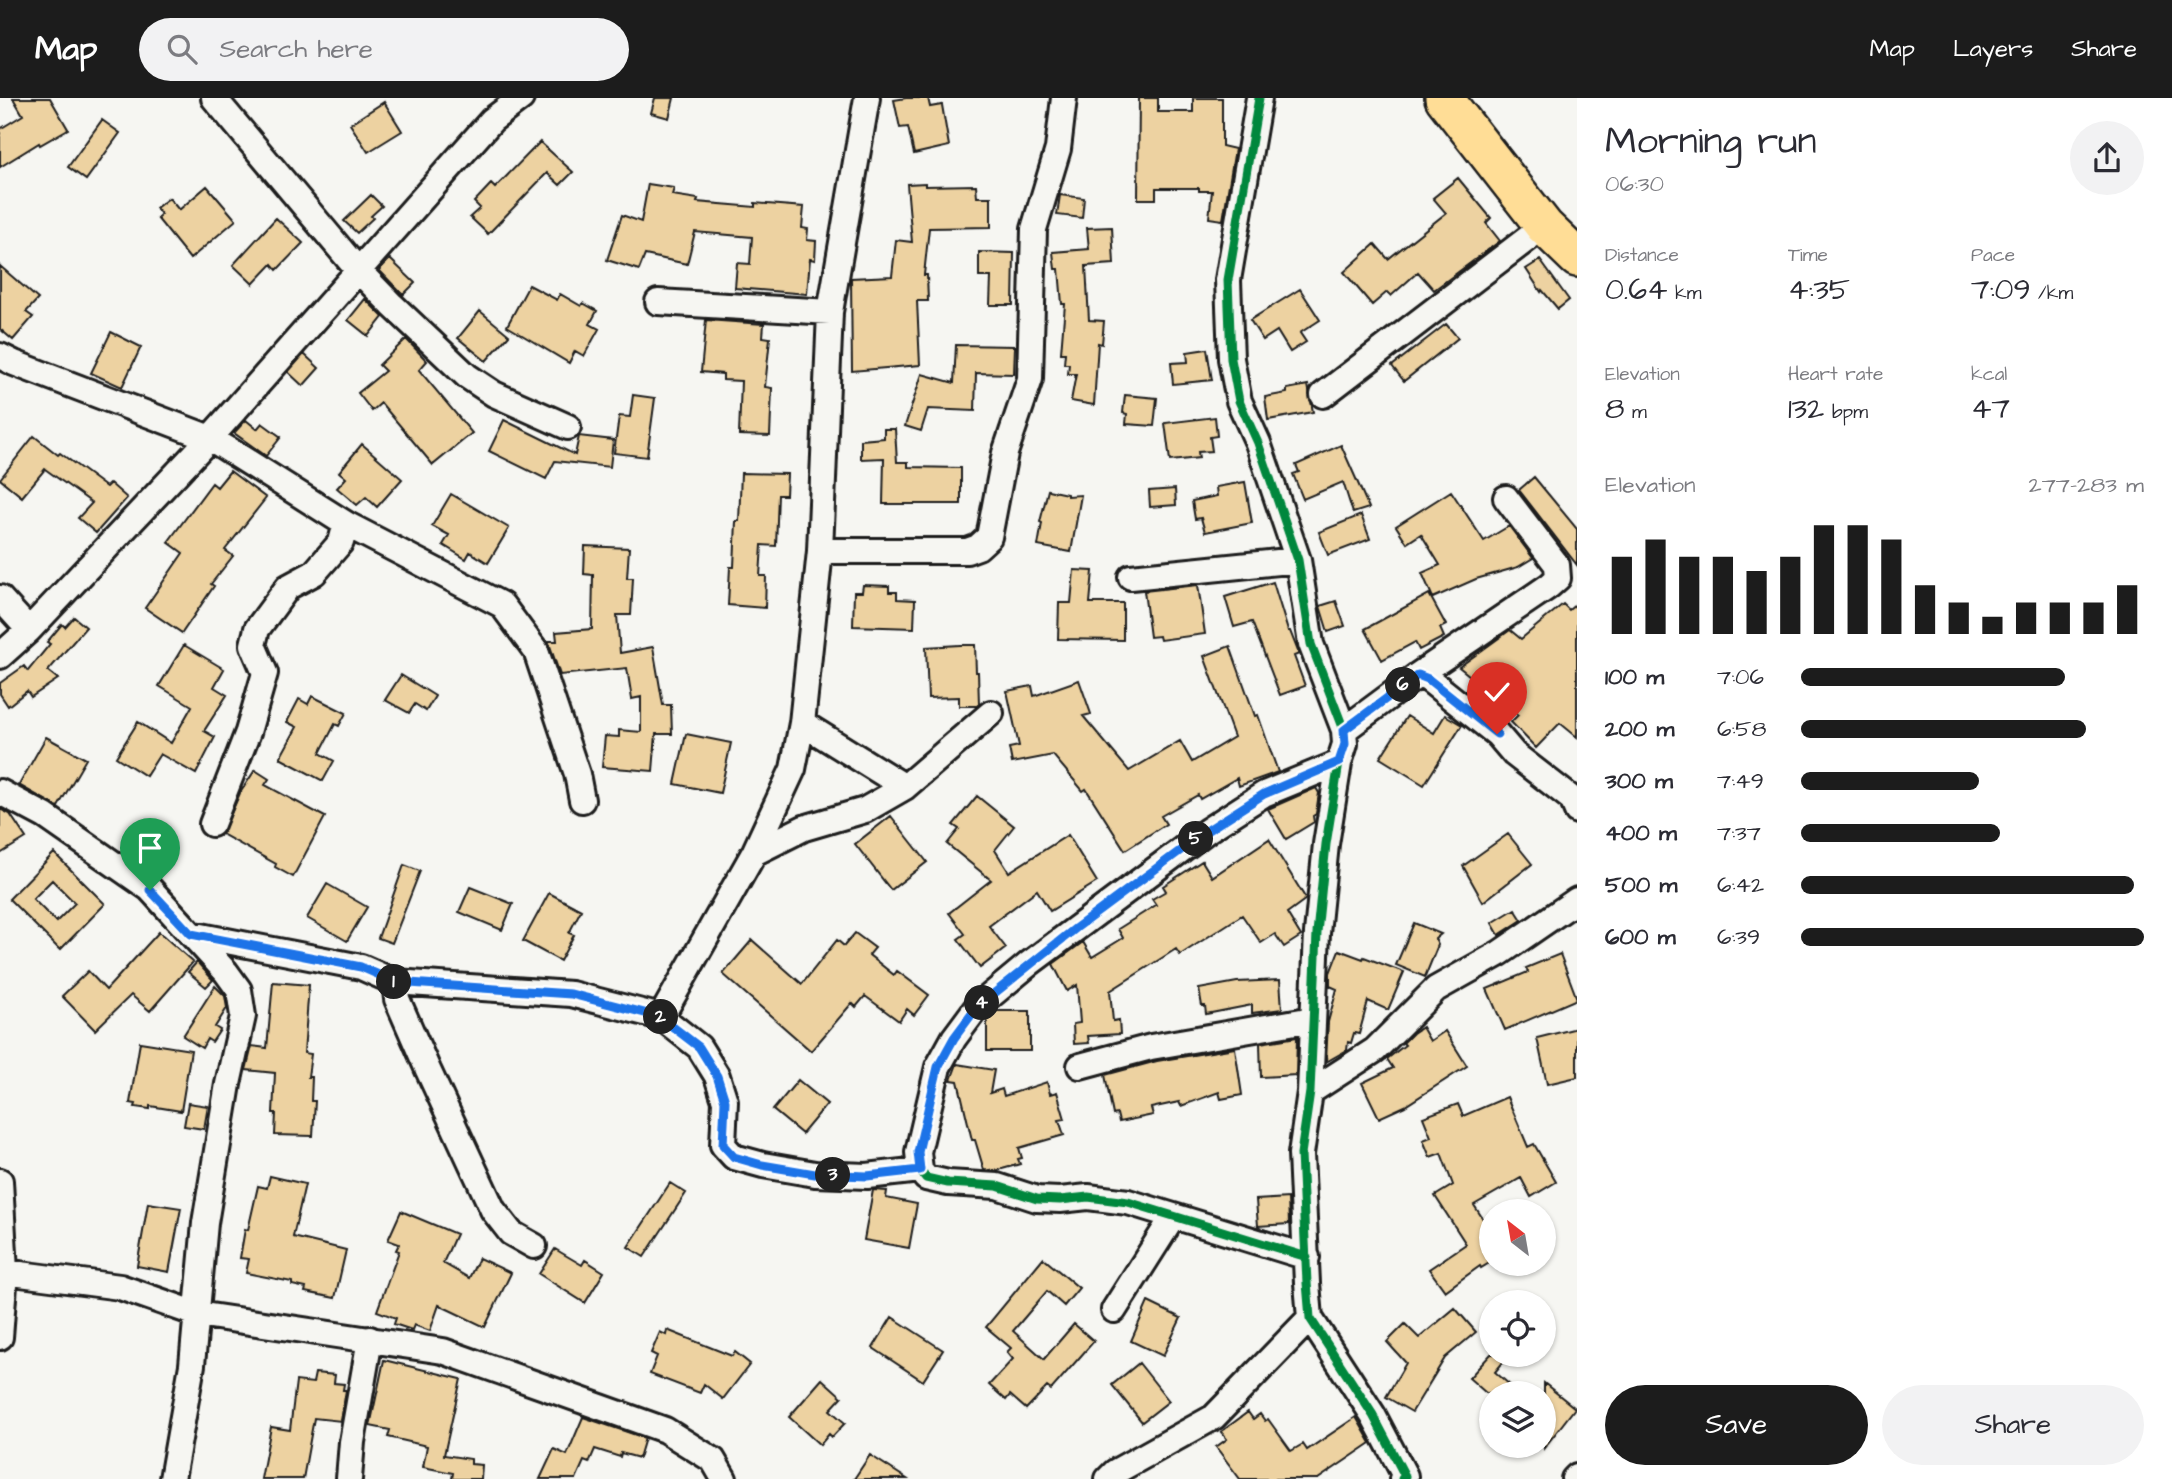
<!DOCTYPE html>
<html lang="en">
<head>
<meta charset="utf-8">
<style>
	body { margin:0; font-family:"Architects Daughter",sans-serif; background:#f2f2f3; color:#2b2b33; height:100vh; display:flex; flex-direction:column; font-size:26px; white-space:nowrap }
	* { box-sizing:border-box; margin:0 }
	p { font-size:23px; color:#7c7c81 }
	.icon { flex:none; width:38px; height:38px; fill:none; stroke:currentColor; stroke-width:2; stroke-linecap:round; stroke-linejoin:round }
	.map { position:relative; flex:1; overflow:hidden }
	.details { display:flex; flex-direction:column; background:#fff; width:595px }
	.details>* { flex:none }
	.needle { width:46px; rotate:329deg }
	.buttons { position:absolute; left:1479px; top:1101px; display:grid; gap:14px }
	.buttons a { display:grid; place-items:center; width:77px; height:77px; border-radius:50%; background:#fff; box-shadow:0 2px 5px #0004; font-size:35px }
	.pin { position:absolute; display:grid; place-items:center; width:60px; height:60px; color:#fff; margin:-72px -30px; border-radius:50% 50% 50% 0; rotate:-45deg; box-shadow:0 0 7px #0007 }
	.pin .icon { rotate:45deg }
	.km { position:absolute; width:35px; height:35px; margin:-18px; border-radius:50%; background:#222; color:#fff; font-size:19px; line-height:35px; text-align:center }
	.round { display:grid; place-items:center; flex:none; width:74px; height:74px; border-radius:37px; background:#f2f2f3 }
	.overview { display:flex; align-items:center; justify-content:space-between; height:119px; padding:0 28px }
	h1 { font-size:38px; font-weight:600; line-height:52px }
	.stats { display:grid; grid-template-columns:repeat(3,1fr); gap:10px; height:119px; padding:7px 28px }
	.stats div { display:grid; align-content:center }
	.stats b { font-size:30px; font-weight:600 }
	.stats small { font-size:19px; font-weight:400 }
	.stats p { font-size:19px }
	.chart { height:196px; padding:14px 28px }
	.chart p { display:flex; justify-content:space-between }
	.chart svg { width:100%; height:126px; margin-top:7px; stroke:#1c1c1c; stroke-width:6 }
	.action { display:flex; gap:14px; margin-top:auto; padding:14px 28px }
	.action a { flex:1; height:80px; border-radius:42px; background:#1c1c1c; color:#fff; font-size:28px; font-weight:600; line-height:80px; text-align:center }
	.action a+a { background:#f2f2f3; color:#2b2b33 }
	ul { padding:0 28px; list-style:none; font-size:23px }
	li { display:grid; grid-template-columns:112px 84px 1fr; align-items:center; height:52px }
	li i { height:18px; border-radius:9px; background:#1c1c1c }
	header { display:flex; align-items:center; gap:42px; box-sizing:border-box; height:98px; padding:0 35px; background:#1c1c1c; color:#fff }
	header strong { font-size:33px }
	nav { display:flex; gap:38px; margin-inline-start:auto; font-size:24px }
	.search { width:490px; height:63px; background:#f2f2f3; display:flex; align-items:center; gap:18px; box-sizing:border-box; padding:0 24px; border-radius:38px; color:#7c7c81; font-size:26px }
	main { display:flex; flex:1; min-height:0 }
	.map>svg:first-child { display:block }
	.building { fill:#edd2a1; stroke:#1c1c1c; stroke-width:2; fill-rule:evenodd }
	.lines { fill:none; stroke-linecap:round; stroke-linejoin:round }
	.minor-casing { stroke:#1c1c1c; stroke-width:30 }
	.highway-casing { stroke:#1c1c1c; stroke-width:42 }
	.minor { stroke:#f6f6f2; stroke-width:24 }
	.highway { stroke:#ffdd96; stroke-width:37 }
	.cycleway-casing { stroke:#f6f6f2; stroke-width:13 }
	.cycleway { stroke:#00873e; stroke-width:9 }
	.route-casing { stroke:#fff; stroke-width:14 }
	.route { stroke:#1a73e8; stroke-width:9 }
</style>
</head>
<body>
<header>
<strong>Map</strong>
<div class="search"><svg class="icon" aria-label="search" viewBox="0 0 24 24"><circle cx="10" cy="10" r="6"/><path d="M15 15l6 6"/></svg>Search here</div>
<nav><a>Map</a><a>Layers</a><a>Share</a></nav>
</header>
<main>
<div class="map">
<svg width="1577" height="1381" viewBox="0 0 1577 1381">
	<rect width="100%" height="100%" fill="#f6f6f2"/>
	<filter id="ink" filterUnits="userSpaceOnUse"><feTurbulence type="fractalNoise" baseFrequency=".0143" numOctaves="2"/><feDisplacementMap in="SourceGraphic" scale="14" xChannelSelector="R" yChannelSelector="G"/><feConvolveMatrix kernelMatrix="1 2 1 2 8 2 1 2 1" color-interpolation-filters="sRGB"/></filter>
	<g filter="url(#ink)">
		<path class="building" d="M13,0h37l18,31 -28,16 -1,-2 -39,24v-38l23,-14z
			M655,0h19l-5,20 -18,-5z
			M906,0h22l2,9 12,-2 7,41 -35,8 -6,-27 -8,1 -6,-28z
			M1139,0h19v14h35v-14h29v48l13,3 -12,71 -14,-2 3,-27h-13v-3h-43v11h-18z
			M384,4l18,29 -34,21 -18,-28z
			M102,22l18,13 -34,47 -18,-13z
			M540,44l33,30 -13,13 -13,-12 -59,61 -18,-17 10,-9 -6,-6 17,-18 4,4z
			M1458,80l33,40 -5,5 14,18 -66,49 -16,-18 -27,24 -4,-4 -15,13 -28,-33 31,-28 13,15 58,-46 -13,-15z
			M925,85v3l51,-1 1,12h14v30l-62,1 -5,47h3l1,26h-11l3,64 -68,6 -1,-93 41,-2 4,-36 16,2 -5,-58z
			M648,86l26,4 -2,7 26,4 -1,3 58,5v-4l49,4 -2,21 6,1 -1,11 9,1 -1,19 -5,-1 -3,35 -72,-6 2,-25 13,1 2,-27 -57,-5 -8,32 -42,-9 -6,15 -32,-10 15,-45 19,7z
			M207,88l29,34 -46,39 -33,-41 4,-4 -5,-6 13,-10 10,12z
			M371,97l11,11 -11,10 2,2 -16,15 -13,-12z
			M1060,97l24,3 -2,20 -25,-3z
			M276,120l27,25 -26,27 -5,-6 -19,20 -20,-19z
			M1112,129l2,37 -28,2 3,54 15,1 -2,23 -4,-1 -4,62 -23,-4 5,-27h-8l1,-10h-5l1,-11h-4l4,-49h-3l-3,-35h-4l-2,-17 36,-3 -2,-21z
			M979,154l35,1 -1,52h-23l1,-28h-12z
			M390,161l25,24 -12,12 -24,-25z
			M1540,162l29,40 -11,9 -16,-19 -1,2 -15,-23z
			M0,168l38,33 -12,13 7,5 -20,23 -13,-11z
			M529,187l28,15 3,-6 21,12 2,-3 14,8 -7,13 9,5 -15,27 -9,-5 -6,12 -62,-37z
			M1300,191l20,31 -20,13 6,9 -16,10 -13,-21 -14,9 -13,-20z
			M365,201l18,18 -15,19 -20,-16z
			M480,213l29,24 -23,26 -28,-23z
			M706,222l58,4 -1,13 7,1 -5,49 7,1 -2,48 -31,-1 2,-54 -18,-1v-6l-22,-2z
			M1446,226l12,14 -54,43 -12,-15z
			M111,234l30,15 -19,40 -31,-14z
			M406,241l21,22 -8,9 53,63 -39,32 -52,-62 -9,8 -14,-18 27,-22 -6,-6z
			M956,247l59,1 -1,28 -38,-1 -1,38 -47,-2 -7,22 -16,-5 17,-52 32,9z
			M1207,251l5,31 -39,4 -2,-21 17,-1 -1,-10z
			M304,256l15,14 -16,18 -15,-14z
			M1308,287l5,27 -45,8 -3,-23 22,-4v-4z
			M633,297l22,3 -8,59 -33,-4 5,-37 11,1z
			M1125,297l32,3 -3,28 -28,-2 1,-10 -4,-1z
			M1215,319l2,19 -7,1 2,14 -14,1 1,6 -29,3 -5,-38z
			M246,322l11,9 5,-6 19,14 -15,19 -32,-23z
			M504,322l71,35 4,-19 34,4 -3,27 -55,-6 -9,18 -57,-28z
			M884,331h11l2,33h11v5l53,1v36h-78l1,-46 -23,1v-19l23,-2z
			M34,338l24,19 2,-2 46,34 4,-4 17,15 -31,35 -18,-15 14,-15 -47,-34 -23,28 -22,-18z
			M362,346l40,35 -25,28 -11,-10 -9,8 -20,-17 9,-10 -7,-6z
			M1341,347l28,63 -16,5 -10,-31 -40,17 -10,-25 6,-2 -3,-7z
			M230,373l36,27 -41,52 8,6 -22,28 3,2 -32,47 -37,-25 38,-55 -15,-11 44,-59 5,4z
			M741,375l46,1 -1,21h-8l-2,51 -14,-1 -2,31h6l-1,32 -37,-3 2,-38h4l2,-46h3z
			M1534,379l43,52v36l-58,-75z
			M1245,384l7,41 -47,9 -4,-14 -6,1 -3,-18 25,-5 -1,-9z
			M1175,391l1,16 -26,2 -1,-16z
			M1048,392l19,4v2l14,-1 -10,57 -33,-6 4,-23 -2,-1z
			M1451,393l33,50 25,-15 24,32 -15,9 -42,12 -43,19 -11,-25 18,-8 -19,-31 -14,9 -11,-17z
			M451,396l58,34 -21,35 -18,-11 -4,7 -23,-14 6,-10 -17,-9z
			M1361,417l9,24 -42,16 -9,-23z
			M585,448l44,2 -2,30h6l-2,37h-14l3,38 33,-6 10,58h8l1,29h-16l-3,37 -51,-4 3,-31 14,1v-7l22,2v-35l-9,2 -5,-31 -67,7 -11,-32 -1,-2h9l-1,-9 36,-3 1,-54 -9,-1z
			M1074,472l19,1 -3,32h33v37l-65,-1 1,-36h12z
			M1273,484l15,49h2l9,23 -5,2 11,30 -25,9 -28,-73 -18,5 -9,-30z
			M863,487l26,1v6h8v7l18,1 -1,28 -61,-2 1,-34h8z
			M1198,487l7,49 -45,6 -1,-4 -9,1 -6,-46z
			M1429,496l17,31 -6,3 4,9 -25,13 -4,-8 -33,18 -17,-31z
			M1336,503l9,25 -17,6 -8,-26z
			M1577,505v134l-17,-14 -24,25 -25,-26 7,-7 -59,-48 51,-37 11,9 42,-35 6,6z
			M74,519l12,10 -38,44 10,8 -27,18 -4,-6 -19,15 -8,-12v-11l24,-17 4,5 22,-27 -3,-2 15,-18 3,3z
			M184,547l40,24 -10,18 13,8 -23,36 11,6 -19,37 -36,-20 -14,22 -30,-19 22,-35 33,21 21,-37 -33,-20z
			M960,547h15l1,27h2l1,32 -2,2h-18v-9l-31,1 -2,-51z
			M1230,548l25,70 3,-1 20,57 -39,14 -2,-8 -37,21 -2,-4 -37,21 5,8 -41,26 -39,-61 -3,2 -30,-36 -41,8 -3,-15 10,-2 -12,-55 25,-5 2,10 45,-16 12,34 -8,2 46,55 51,-30 12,21 42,-25 -30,-81z
			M401,577l34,21 -9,15 -11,-7 -6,9 -24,-13z
			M312,598l34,17 -7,13 -4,-2 -15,29 14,8 -11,20 -43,-23 17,-31 -10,-5 12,-23 9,5z
			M1445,617l17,10 -38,60 -44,-27 27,-42 27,17z
			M686,636l45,9 -11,50 -45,-9z
			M46,639l40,22 -28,48 -39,-22z
			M255,672l14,9 -4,6 60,32 -32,60 -18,-10 1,-3 -54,-30 18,-41z
			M1316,690l3,5 -3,21 -3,2 1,6 -28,17 -18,-30z
			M977,698l37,30 -19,24 14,22 59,-37 29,47 -47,29 -13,-21 -48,36 17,22 -26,20 -22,-29 7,-5 -16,-21 42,-33 -44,-36 12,-15 -6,-4z
			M0,711l10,5 16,24 -26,16z
			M891,718l36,46 -36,28 -36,-46z
			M1508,736l24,30 -49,38 -20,-36z
			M1269,741l37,60 -19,14 14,23 -17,11 -9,-13 -14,9 -19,-28 -62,40 -4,-6 -66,42 3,30 6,-1 1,14 -32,2 1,7 -15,1 -1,-20 7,-1 -3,-38 -10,6 -14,-27 30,-22 9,15 31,-19 -5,-9 38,-24 -4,-6 14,-8 -3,-5 39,-25 10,16z
			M54,755l51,51 -45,46 -51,-51zM52,782l23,23 -19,19 -23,-23z
			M404,767l16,6 -28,72 -14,-5z
			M327,786l40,23 -20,34 -40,-23z
			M470,789l43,17 -11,26 -43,-18z
			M549,795l32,17 -12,23 5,2 -14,26 -37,-20z
			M1515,811l7,11 -23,15 -7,-12z
			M1414,825l27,11 -6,5 3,6 -13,32 -29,-12z
			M159,834l34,30 -43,49 -19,-16 -36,35 -33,-34 26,-25 18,19z
			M855,835l20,15 -6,7 25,20 3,-4 32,24 -15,20 -7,-6 -8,12 -34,-25 -9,11 -4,-4 -41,48 -88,-77 29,-34 50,44 35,-44 7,6z
			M1339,852l24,9 1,-2 40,15 -16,38 -20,-9 -9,33 -5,-1 -3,10 -3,-1 -1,8 -21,12 2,-40 9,-33 -7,-3v-13z
			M1560,856l17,45 -72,31 -18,-41 41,-17 -2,-4z
			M197,864l16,18 -7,7 -18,-15z
			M1280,882l2,29 -30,4v-8l-46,9 -1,-8h-3l-3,-17 38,-7z
			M273,884l36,3 -5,68 7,1 -3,23h4l-1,24h4l-2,35 -38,-1 1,-22h-3l2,-40 -29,-3 6,-24 15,2z
			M215,888l10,10 2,12 -12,19 5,3 -8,12 -5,-3 -5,9 -19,-12z
			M995,913h35v40h-43v-33z
			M1422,929l8,14 15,-10 22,35 -62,40 -26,12 -17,-35 31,-15 -6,-9 18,-14 -2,-2 10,-10z
			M1577,930v49l-30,7 -10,-46z
			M1297,939l-1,38 -35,2 -1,-34z
			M140,944l51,8 -10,61 -31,-5v3l-15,-2 1,-3 -6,-1z
			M1235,950l7,47 -21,4 -2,-7 -38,14 -2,-4 -28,6 2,7 -34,7 -2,-8 -4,1 -8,-40 52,-14z
			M957,966l37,6 -4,23 12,-4 2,7 43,-14 3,12 7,-2 8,27 -6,1 5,15 -45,13 3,10 -4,1 2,5 -25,7 -11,-1 -9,-30h-3l-14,-59 -7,-1z
			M798,982l29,24 -25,30 -29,-24z
			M1507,999l21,50 6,-3 22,38 -25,15 -10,-19 -47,27 17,26v31l-10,6 -1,-2 -35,25 -16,-22 37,-25 -31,-48 18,-11 -12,-32 -11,4 -7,-17 8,-3 -8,-20 35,-13 5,12z
			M188,1005l20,3 -4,23 -20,-3z
			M270,1078l35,8 -12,53 53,13 -11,48 -30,-6 1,-4 -14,-3v-3l-46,-9 3,-14 -9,-1 5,-29 3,1 10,-44 9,2z
			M670,1085l16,10 -42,64 -16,-10z
			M873,1092l14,1 -1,7 31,6 -8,44 -45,-8z
			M1288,1100l1,26 -31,2 -2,-26z
			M148,1105l33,5 -12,64 -32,-6z
			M401,1113l55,23 -13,29 26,15 10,-20 32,15 -26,54 -46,-22 -9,26 -16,-6 -2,5 -18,-6 2,-6 -19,-7 22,-60 -3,-1 3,-6 -11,-4z
			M555,1151l27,16 3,-5 19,12 -19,31 -46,-29z
			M1043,1160l36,30 -15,18 -17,-15 -34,40 31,28 30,-35 20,17 -43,49 -4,-3 -21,22 -16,-14 -4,5 -17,-15 24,-26 -6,-7 4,-4 -25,-21z
			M1148,1204l33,16 -18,38 -32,-15z
			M1455,1210l21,24 -31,26 -33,54 -26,-15 20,-34 -19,-21 18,-18 14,14z
			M892,1219l51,33 -20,31 -50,-33z
			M667,1232l65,26 3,-4 15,12 -27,35 -19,-15 -4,9 -50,-19 7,-18 -6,-3 9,-21 6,3z
			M1491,1256h19l-15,18 24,21h-33l-17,-15z
			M384,1262l77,19 -17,76 27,4v5l11,1 -1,14h-29l1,-6 -30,-6 4,-21 -39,-9 2,-7 -20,-4z
			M1139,1265l30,38 -27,21 -30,-37z
			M315,1275l20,2 -1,8 10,1 -1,6h3l-5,31 -27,-3 -11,61h-42l10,-52 19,3 6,-49 17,2z
			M822,1281l20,18 -12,13 15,13 -13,14 -3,-3 -9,11 -31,-28z
			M1544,1285l31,25 -31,40z
			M1248,1314l5,7 7,-5 5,7 3,-2 23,32 12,-7 4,6 49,-33 15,26 -53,36h-78l-24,-32 11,-8 -6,-7z
			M583,1319l62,21 -6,20 -18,-5 -1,4 -25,-8 -6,14 -5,-2 -8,18h-36l14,-30 13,6z
			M870,1357l37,24h-53z"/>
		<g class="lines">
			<g class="minor-casing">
				<path id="minor" d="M214,0l143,171 35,36 75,71 27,18 74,33
					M1259,0l-31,182 3,79 8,42 19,42 40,117 13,84 33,86 1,14 -6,19 -13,81 -9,89 -7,159 -9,62 6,129 3,35 63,97 32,61 -3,3
					M658,204l172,10
					M0,258l14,7 196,75 136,86 156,81 34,46 41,123 5,26
					M1323,297l221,-169
					M820,453h147l11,-4 11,-10 16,-84 25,-74 4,-150 24,-80 6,-51
					M1131,479l167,-17
					M0,500l29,32
					M0,558l29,-26 181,-192 282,-318 29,-22
					M1418,577l131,-89 9,-8 -1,-13 -51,-67
					M802,625l103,64
					M1344,632l74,-55 10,4 69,55 17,20 58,45 5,12
					M0,694l45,24 105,73 76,83 13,18 4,26 -15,68 -23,139 -13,142 -20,114
					M212,726l36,-92 17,-59 -12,-28 4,-16 31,-42 26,-14 27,-31 5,-18
					M754,755l50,-25 61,-18 40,-23 86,-74
					M191,836l170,33 34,15 176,12 90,23 38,30 18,29 8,25 -2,44 11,12 29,8 52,9 52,2 53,-6
					M395,884l2,17 31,71 65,140 18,23 23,13
					M661,919l93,-164 39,-84 9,-46 18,-172 10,-239 37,-214
					M1080,968l71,-19 162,-28
					M1310,994l65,-42 61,-61 64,-36 77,-53
					M0,1083l5,91 -5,65
					M1307,1159l-179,-55 -40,-5 -28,3 -23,-1 -40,-13 -49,-3 -22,-5 -6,-8 -2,-18 20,-85 16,-29 23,-31 53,-44 178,-133 56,-36 75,-31
					M5,1174l115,15 77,27 246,37 222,79 48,30 11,19
					M1114,1212l59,-93
					M349,1381l3,-37 18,-103
					M1108,1381l7,-7 99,-55 96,-99
					M1574,1381l3,-3"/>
			</g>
			<g class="highway-casing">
				<path id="highway" d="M1444,0l100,128 33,32"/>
			</g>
			<use href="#minor" class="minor"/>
			<use href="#highway" class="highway"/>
			<g class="cycleway-casing">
				<path id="cycleway" d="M1259,0l-31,182 3,79 8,42 19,42 40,117 13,84 33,86 1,14 -6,19 -13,81 -9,89 -7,159 -9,62 6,129 3,35 63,97 32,61 -3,3
					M1307,1159l-179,-55 -40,-5 -28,3 -23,-1 -40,-13 -49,-3 -22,-5 -6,-8 -2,-18 20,-85 16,-29 23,-31 53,-44 178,-133 56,-36 75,-31"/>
			</g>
			<use href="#cycleway" class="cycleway"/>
		</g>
	</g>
	<g class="lines" filter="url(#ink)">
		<g class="route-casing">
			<path id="route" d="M150,792l41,44 170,33 34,15 176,12 89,23 39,30 18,29 8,25 -2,44 11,12 28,8 53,9 52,2 53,-6 -2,-18 20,-85 16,-29 23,-31 99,-79 132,-98 56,-36 75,-32 6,-18 -1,-14 74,-55 10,4 69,55"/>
		</g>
		<use href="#route" class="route"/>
	</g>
</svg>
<div class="buttons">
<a><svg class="needle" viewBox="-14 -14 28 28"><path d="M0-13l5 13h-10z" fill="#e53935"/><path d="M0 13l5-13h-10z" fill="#7c7c81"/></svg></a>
<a><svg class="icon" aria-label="locate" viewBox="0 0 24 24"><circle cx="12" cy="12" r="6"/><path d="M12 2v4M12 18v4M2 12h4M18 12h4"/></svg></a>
<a><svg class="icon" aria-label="layers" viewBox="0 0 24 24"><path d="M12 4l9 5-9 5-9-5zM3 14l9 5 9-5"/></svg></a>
</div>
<div class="pin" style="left:150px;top:792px;background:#1e9e55"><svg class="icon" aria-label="arrive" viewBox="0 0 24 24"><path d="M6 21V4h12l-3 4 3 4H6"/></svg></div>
<div class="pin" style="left:1497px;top:636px;background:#d93025"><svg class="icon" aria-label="check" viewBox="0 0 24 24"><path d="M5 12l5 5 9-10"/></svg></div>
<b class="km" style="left:394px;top:884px">1</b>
<b class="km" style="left:661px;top:919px">2</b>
<b class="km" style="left:833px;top:1077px">3</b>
<b class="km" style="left:982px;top:905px">4</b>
<b class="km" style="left:1196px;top:741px">5</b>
<b class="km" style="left:1403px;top:587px">6</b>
</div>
<section class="details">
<div class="overview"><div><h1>Morning run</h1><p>06:30</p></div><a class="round"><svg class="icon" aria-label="share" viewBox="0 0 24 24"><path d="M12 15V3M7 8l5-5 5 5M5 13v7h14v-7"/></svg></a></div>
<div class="stats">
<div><p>Distance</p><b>0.64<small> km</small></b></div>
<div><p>Time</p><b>4:35</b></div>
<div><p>Pace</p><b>7:09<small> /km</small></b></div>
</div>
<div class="stats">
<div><p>Elevation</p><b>8<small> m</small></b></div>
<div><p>Heart rate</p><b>132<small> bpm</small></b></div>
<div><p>kcal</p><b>47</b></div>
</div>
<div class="chart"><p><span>Elevation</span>277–283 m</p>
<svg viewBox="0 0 160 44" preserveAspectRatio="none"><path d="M5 44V17M15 44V11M25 44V17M35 44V17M45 44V22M55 44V17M65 44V6M75 44V6M85 44V11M95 44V27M105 44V33M115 44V38M125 44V33M135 44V33M145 44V33M155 44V27"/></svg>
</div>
<ul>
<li><b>100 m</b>7:06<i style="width:77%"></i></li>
<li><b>200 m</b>6:58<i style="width:83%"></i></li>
<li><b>300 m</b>7:49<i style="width:52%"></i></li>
<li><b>400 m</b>7:37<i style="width:58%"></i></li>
<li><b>500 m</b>6:42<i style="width:97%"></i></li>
<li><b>600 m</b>6:39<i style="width:100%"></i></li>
</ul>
<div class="action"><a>Save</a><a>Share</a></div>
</section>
</main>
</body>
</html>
